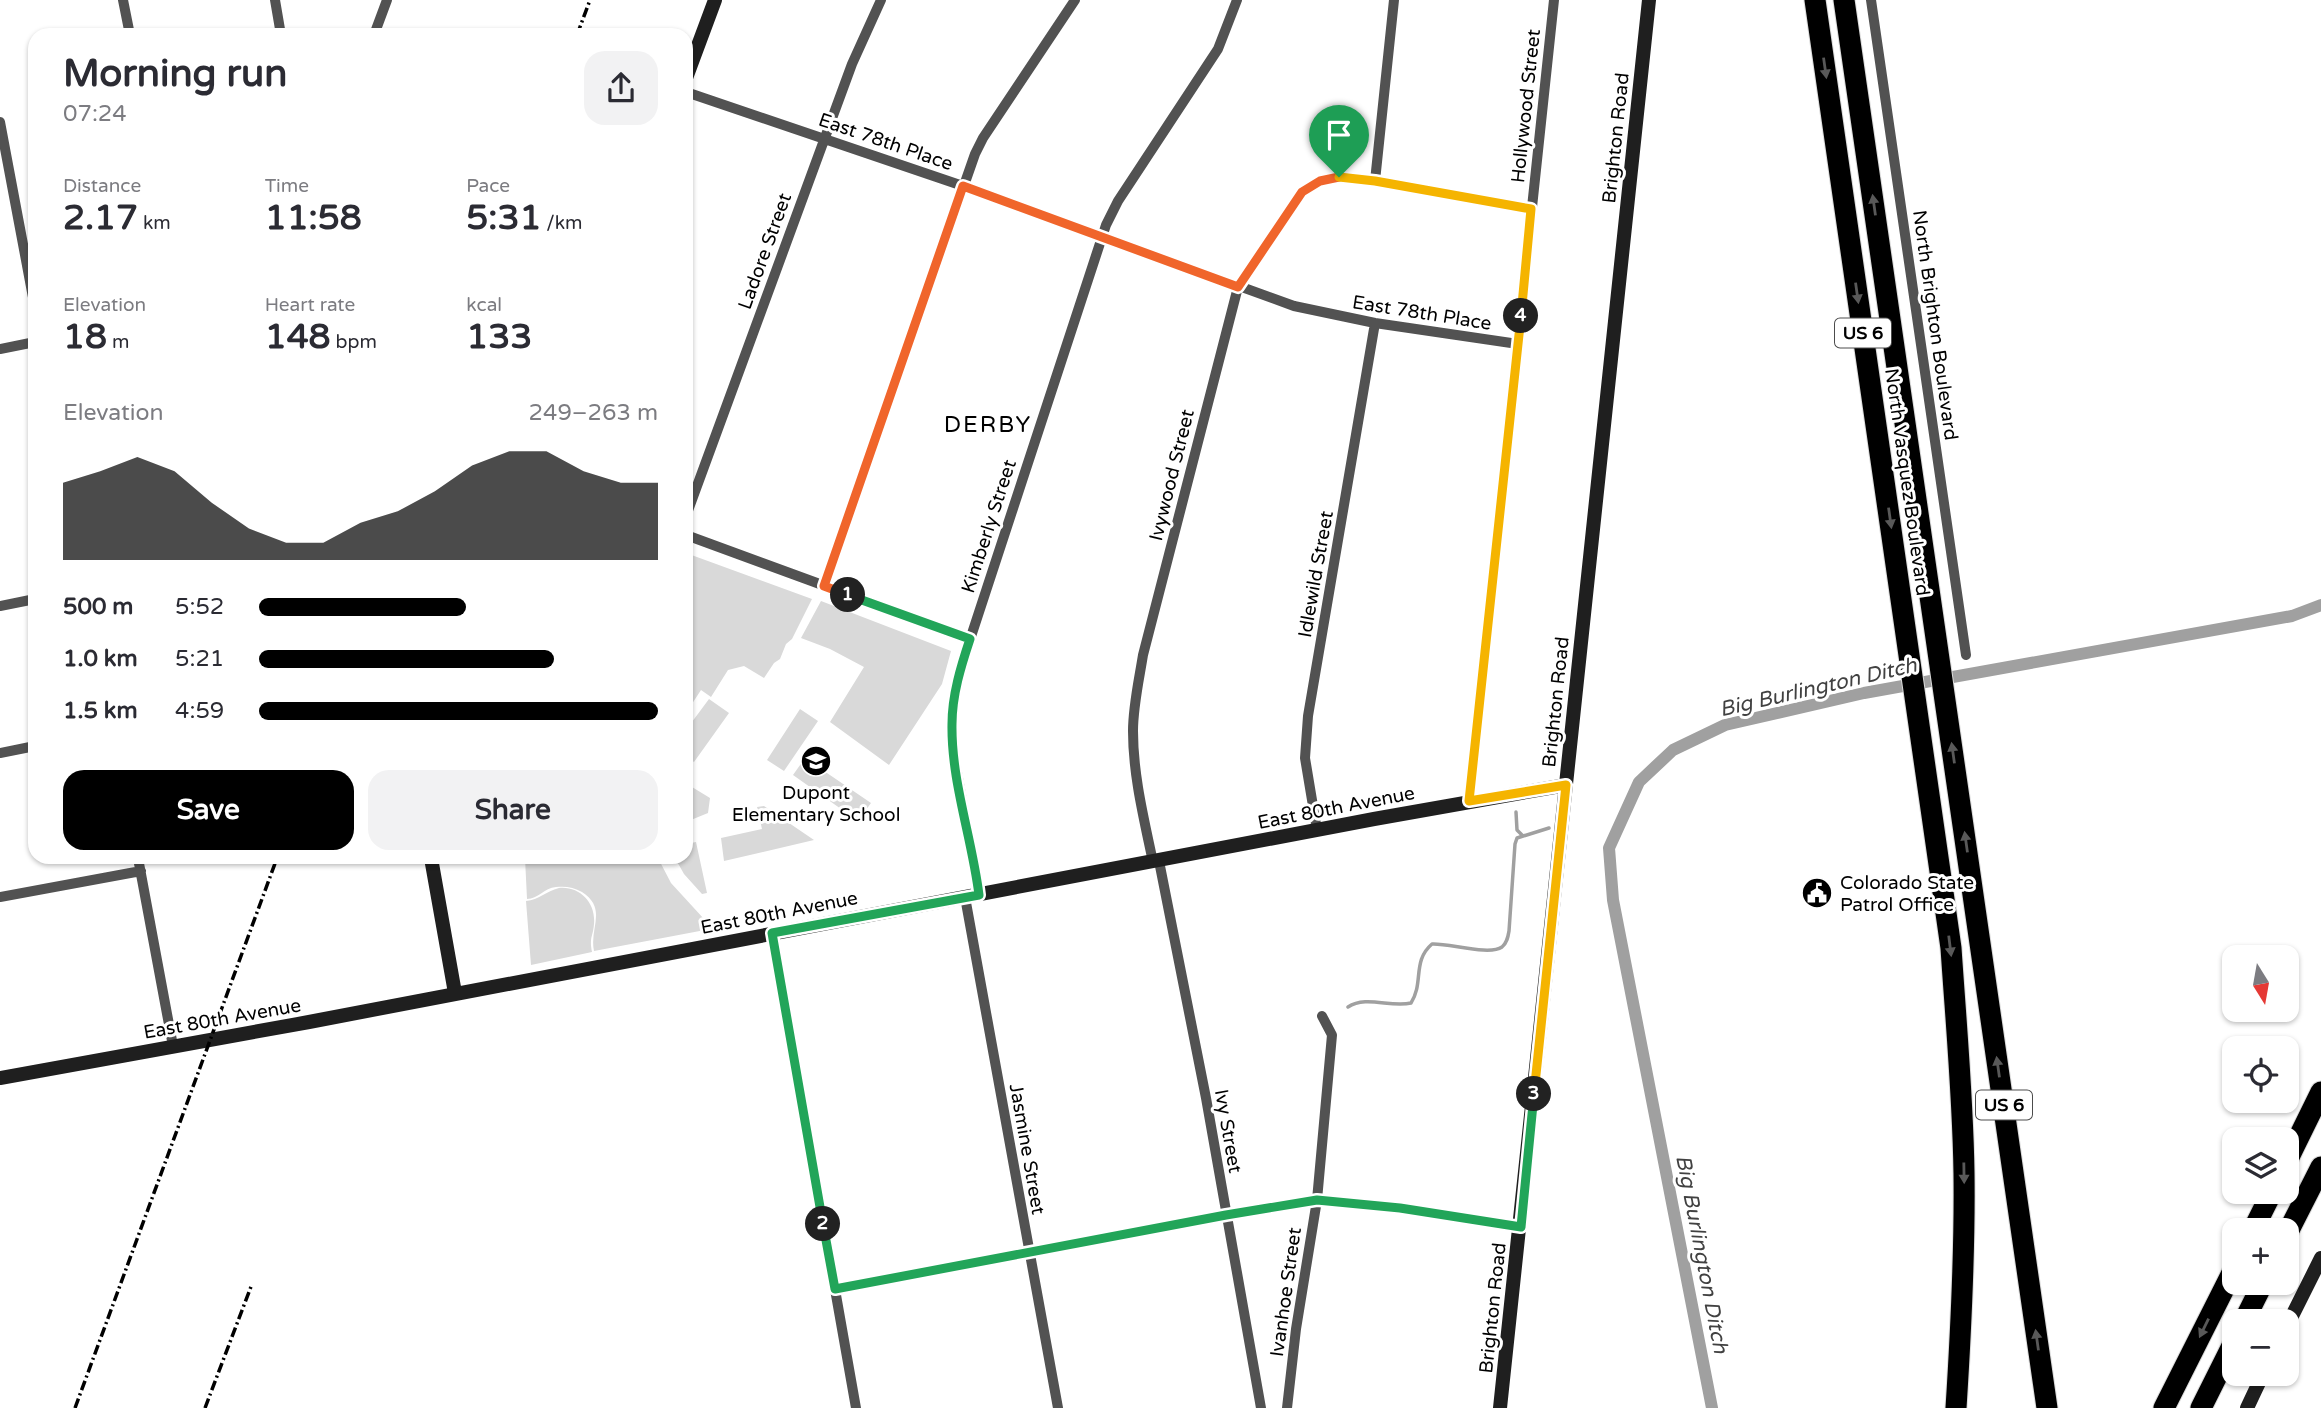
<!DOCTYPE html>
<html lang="en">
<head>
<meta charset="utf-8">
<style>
	body { margin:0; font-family:"Varela Round",sans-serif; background:#f2f2f3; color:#2b2b33; height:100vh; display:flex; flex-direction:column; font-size:26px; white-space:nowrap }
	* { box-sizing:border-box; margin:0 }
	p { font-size:23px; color:#7c7c81 }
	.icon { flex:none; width:38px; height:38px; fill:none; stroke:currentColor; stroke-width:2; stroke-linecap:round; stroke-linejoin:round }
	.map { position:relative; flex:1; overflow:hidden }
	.details { position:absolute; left:28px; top:28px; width:665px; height:836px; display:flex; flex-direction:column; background:#fff; border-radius:21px; box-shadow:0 2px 5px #0004 }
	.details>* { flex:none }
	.needle { width:46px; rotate:169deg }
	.fabs { position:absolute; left:2222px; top:945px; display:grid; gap:14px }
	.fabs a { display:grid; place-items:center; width:77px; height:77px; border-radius:14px; background:#fff; box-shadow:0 2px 5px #0004; font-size:35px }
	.pin { position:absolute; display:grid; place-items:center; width:60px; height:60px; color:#fff; margin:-72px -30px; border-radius:50% 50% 50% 0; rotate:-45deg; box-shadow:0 0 7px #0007 }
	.pin .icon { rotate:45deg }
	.km { position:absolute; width:35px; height:35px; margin:-18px; border-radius:50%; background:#222; color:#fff; font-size:19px; line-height:35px; text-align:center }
	.round { display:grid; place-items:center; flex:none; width:74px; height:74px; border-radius:21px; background:#f2f2f3 }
	.summary { display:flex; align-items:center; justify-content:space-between; height:119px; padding:0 35px }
	h1 { font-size:38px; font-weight:700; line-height:52px }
	.figures { display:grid; grid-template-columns:repeat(3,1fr); gap:10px; height:119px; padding:7px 35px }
	.figures div { display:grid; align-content:center }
	.figures b { font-size:35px; font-weight:700 }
	.figures small { font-size:19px; font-weight:400 }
	.figures p { font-size:19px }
	.chart { height:196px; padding:14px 35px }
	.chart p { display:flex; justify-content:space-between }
	.chart svg { width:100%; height:126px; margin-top:7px; fill:#000; opacity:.7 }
	.button { display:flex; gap:14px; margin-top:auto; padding:14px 35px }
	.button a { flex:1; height:80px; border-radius:21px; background:#000; color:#fff; font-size:28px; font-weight:700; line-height:80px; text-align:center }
	.button a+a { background:#f2f2f3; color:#2b2b33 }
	ul { padding:0 35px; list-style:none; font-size:23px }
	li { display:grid; grid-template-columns:112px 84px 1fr; align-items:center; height:52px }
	li i { height:18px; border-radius:9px; background:#000 }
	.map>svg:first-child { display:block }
	.green { fill:#d9d9d9 }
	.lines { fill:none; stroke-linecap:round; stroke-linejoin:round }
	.stream { stroke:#a0a0a0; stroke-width:3.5 }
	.canal { stroke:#a0a0a0; stroke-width:12 }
	.highway-casing { stroke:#dbdbdb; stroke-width:23 }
	.street { stroke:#525252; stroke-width:10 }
	.secondary { stroke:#1f1f1f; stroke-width:14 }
	.highway { stroke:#000; stroke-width:21 }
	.rail { stroke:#000; stroke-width:3.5; stroke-dasharray:10 3.5 2 3.5; stroke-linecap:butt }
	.oneway { fill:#595959 }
	.split-1-casing { stroke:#fff; stroke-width:14 }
	.split-2-casing { stroke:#fff; stroke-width:14 }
	.split-3-casing { stroke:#fff; stroke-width:14 }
	.split-4-casing { stroke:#fff; stroke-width:14 }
	.split-5-casing { stroke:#fff; stroke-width:14 }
	.split-1 { stroke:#f0652b; stroke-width:9 }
	.split-2 { stroke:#22a559; stroke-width:9 }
	.split-3 { stroke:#22a559; stroke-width:9 }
	.split-4 { stroke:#f5b400; stroke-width:9 }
	.split-5 { stroke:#f5b400; stroke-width:9 }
	.labels { text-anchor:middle; stroke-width:6; stroke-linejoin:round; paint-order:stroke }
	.shield { fill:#fff; stroke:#4c4c4c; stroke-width:2 }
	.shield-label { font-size:18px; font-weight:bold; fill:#000 }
	.street-label { font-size:19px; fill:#000; stroke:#fff }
	.poi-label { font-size:19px; fill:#000; stroke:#fff }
	.water-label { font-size:21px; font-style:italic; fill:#414141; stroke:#fff }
	.quarter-label { font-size:23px; letter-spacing:2px; fill:#000; stroke:#fff }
</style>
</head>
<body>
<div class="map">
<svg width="2321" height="1408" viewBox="0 0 2321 1408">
	<rect width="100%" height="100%" fill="#fff"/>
	<path class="green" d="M686,553l126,46 -20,40 -6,5 -6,15 -6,4 -10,15 -20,-12 -16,4 -17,27 -10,-7 -15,23z
		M821,601l130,50 -9,33 -53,81 -59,-43 34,-55 -34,-18 -29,-11z
		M709,699l20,14 -35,49 -8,-6v-26z
		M800,709l18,12 -34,50 -17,-11z
		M805,758l66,45 -13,18 -65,-46z
		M692,787l18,11 -2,15 -22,9v-26z
		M764,806l50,34 -90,21 -3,-23 41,-9 -5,-22z
		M696,842l11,51 -5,1 -18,-20 -9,-16h11v-14z
		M525,858h133l13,25 33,36 1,11 -111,21c-5,-23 14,-42 -12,-59 -8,-5 -17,-6 -26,-5 -12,1 -18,12 -29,12z
		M559,888c21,-2 37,15 35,36 -1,13 -5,13 -2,28l-61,13 -5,-64c13,-1 20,-10 33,-13z"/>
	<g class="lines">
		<path class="stream" d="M1516,812l1,18 6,6
			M1348,1007c18,-12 43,1 63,-4 13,-20 1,-42 21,-59 17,-1 57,12 70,3 5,-4 6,-10 7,-16l6,-87 2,-6 32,-10"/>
		<path class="canal" d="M1712,1408l-99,-508 -4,-52 30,-66 34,-32 52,-25 139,-32 428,-77 29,-11"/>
		<g class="highway-casing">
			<path id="highway" d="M1815,0l136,948c5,75 12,150 13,225 1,78 -3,157 -8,235
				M1844,0l203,1408
				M2287,1161l34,-69
				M2253,1230l19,-38
				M2287,1234l34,-67
				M2244,1321l19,-38
				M2164,1408l71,-141
				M2201,1408l34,-68"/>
		</g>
		<path class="street" d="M123,0l7,35
			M275,0l6,35
			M1871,0l95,655
			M374,35l13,-35
			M686,92l277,94 331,120 81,17 143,21
			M0,122l35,186
			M1375,181l19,-181
			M0,349l35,-7
			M686,516l166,-452 29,-64
			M686,535l284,104
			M824,586l151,-432 8,-16 92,-138
			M0,606l35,-7
			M0,753l35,-7
			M1469,801l85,-801
			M1317,830l-12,-72 3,-42 67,-393
			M138,858l35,188
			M1159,861l47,237 55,310
			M1153,862c-9,-43 -20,-87 -20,-131 0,-25 6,-51 10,-76l95,-368 64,-94 18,-12 29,-4 182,32
			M979,895l-26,-145v-41l9,-45 144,-439 12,-24 100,-152 19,-49
			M0,897l141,-26
			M965,897l93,511
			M772,933l84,475
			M835,1289l391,-74 91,-15 83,8 121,19
			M1287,1408l9,-79 21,-129 15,-165 -10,-19"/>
		<path class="secondary" d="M686,78l29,-78
			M431,858l24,135
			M0,1078l309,-56 1065,-203 192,-34
			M2287,1326l34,-68
			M1500,1408l149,-1408
			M2247,1408l16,-34"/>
		<use href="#highway" class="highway"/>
		<path class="rail" d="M577,35l13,-35
			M75,1408l202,-550
			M205,1408l47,-124"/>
	</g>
	<defs><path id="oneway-solid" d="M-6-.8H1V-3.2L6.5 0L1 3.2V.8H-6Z" transform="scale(1.75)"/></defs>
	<g class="oneway">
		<use href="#oneway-solid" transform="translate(1825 68) rotate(82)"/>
		<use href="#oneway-solid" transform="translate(1874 205) rotate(-98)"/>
		<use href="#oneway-solid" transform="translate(1857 293) rotate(82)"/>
		<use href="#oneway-solid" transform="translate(1890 518) rotate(82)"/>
		<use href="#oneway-solid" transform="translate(1953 753) rotate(-98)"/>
		<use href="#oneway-solid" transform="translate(1966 842) rotate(-98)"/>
		<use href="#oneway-solid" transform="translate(1950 946) rotate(83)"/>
		<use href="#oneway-solid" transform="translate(1998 1067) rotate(-98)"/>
		<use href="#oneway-solid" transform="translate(1964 1173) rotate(89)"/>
		<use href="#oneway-solid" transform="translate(2204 1328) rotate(116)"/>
		<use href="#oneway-solid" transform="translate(2037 1340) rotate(-98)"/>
	</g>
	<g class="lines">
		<g class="split-1-casing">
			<path id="split-1" d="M848,595l-24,-9 139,-400 275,101 64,-95 18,-11 19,-4"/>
		</g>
		<g class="split-2-casing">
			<path id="split-2" d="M823,1224l-51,-291 207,-38c-7,-57 -28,-114 -27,-171 0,-29 9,-58 18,-85l-122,-44"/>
		</g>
		<g class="split-3-casing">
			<path id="split-3" d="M823,1224l12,65 391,-74 91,-15 83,8 121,19 13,-133"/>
		</g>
		<g class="split-4-casing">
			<path id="split-4" d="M1521,316l-52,485 97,-16 -32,309"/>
		</g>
		<g class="split-5-casing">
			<path id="split-5" d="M1339,177l36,4 156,28 -10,107"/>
		</g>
		<use href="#split-1" class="split-1"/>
		<use href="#split-2" class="split-2"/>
		<use href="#split-3" class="split-3"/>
		<use href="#split-4" class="split-4"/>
		<use href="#split-5" class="split-5"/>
	</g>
	<defs>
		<g id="school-disc" transform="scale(1.575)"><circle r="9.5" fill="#000" stroke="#fff"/><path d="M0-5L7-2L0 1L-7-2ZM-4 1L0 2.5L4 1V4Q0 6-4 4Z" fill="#fff"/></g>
		<g id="civic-disc" transform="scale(1.575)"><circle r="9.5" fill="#000" stroke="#fff"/><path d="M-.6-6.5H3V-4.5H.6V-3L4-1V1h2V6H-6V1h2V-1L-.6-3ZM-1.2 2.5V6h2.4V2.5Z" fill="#fff"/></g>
	</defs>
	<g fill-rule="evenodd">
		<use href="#school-disc" x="816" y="761"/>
		<use href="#civic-disc" x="1817" y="893"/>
	</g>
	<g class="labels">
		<g class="shield">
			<rect x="1835" y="318.5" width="56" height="29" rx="5"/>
			<rect x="1976" y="1090.5" width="56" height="29" rx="5"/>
		</g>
		<g class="shield-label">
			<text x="1863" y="339">US 6</text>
			<text x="2004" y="1111">US 6</text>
		</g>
		<g class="street-label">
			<text transform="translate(1525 106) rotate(-84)" y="7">Hollywood Street</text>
			<text transform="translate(1615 138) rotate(-84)" y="7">Brighton Road</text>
			<text transform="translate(886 141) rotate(19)" y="7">East 78th Place</text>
			<text transform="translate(764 251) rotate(-70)" y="7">Ladore Street</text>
			<text transform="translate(1422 312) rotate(9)" y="7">East 78th Place</text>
			<text transform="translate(1936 325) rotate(82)" y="7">North Brighton Boulevard</text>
			<text transform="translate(1171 475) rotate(-76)" y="7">Ivywood Street</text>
			<text transform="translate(1908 482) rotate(82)" y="7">North Vasquez Boulevard</text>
			<text transform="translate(988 526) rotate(-72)" y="7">Kimberly Street</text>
			<text transform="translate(1315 574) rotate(-80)" y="7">Idlewild Street</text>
			<text transform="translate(1555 702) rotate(-84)" y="7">Brighton Road</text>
			<text transform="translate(1336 807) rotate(-11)" y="7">East 80th Avenue</text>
			<text transform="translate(779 912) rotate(-11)" y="7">East 80th Avenue</text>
			<text transform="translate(222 1018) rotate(-10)" y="7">East 80th Avenue</text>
			<text transform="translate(1229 1131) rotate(80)" y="7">Ivy Street</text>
			<text transform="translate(1028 1149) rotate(80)" y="7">Jasmine Street</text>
			<text transform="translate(1285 1292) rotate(-82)" y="7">Ivanhoe Street</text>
			<text transform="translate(1492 1308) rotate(-84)" y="7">Brighton Road</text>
		</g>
		<g class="poi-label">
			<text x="816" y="799">Dupont<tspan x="816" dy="22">Elementary School</tspan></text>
			<text x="1840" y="889" text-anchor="start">Colorado State<tspan x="1840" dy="22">Patrol Office</tspan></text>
		</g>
		<g class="water-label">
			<text transform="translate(1818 687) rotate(-13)" y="7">Big Burlington Ditch</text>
			<text transform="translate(1702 1254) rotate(79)" y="7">Big Burlington Ditch</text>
		</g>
		<g class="quarter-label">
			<text x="988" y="432">DERBY</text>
		</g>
	</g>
</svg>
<div class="fabs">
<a><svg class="needle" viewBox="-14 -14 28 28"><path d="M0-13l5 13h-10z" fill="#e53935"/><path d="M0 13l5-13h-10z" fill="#7c7c81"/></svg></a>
<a><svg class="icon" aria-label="locate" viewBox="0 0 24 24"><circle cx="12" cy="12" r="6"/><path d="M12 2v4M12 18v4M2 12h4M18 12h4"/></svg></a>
<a><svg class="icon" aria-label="layers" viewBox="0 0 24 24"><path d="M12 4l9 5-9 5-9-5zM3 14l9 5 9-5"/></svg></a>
<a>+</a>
<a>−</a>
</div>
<div class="pin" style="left:1339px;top:177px;background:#1e9e55"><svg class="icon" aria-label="arrive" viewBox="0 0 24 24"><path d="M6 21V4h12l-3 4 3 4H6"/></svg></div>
<b class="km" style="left:848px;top:595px">1</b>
<b class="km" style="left:823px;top:1224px">2</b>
<b class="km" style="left:1534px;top:1094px">3</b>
<b class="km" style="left:1521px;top:316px">4</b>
<section class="details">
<div class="summary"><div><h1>Morning run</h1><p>07:24</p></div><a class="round"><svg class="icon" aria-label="share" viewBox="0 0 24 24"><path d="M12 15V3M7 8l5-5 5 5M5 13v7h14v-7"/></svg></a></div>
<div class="figures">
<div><p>Distance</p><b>2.17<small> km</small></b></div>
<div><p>Time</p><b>11:58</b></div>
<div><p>Pace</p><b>5:31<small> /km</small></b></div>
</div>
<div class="figures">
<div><p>Elevation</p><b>18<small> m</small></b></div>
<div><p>Heart rate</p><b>148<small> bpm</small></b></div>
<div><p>kcal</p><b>133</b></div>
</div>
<div class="chart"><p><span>Elevation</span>249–263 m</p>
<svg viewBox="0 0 160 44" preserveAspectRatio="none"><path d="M0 44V17L10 13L20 8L30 13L40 24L50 33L60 38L70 38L80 31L90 27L100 20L110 11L120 6L130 6L140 13L150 17L160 17V44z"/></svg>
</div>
<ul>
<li><b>500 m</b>5:52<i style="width:52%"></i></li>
<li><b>1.0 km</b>5:21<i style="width:74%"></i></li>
<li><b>1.5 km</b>4:59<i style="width:100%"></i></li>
</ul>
<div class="button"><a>Save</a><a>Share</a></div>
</section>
</div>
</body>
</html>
